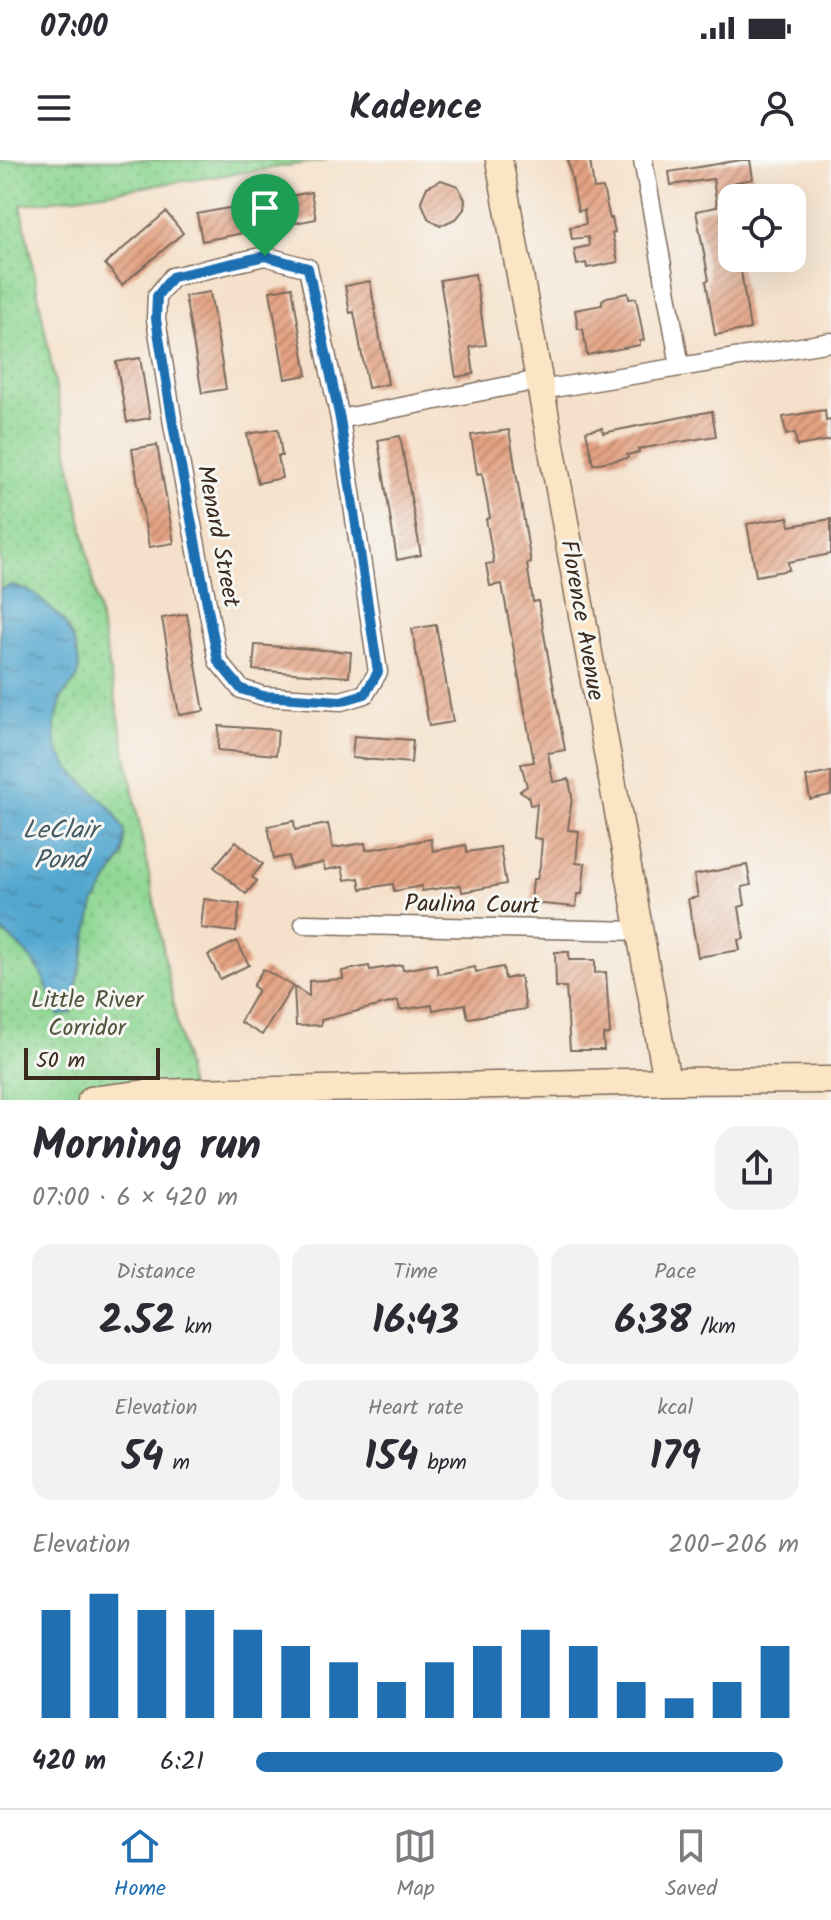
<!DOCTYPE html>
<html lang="en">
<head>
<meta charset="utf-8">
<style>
	body { margin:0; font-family:Kalam,sans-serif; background:#f2f2f3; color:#2b2b33; height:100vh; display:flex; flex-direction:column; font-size:30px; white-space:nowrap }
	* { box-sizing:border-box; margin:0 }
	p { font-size:26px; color:#7c7c81 }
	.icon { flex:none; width:44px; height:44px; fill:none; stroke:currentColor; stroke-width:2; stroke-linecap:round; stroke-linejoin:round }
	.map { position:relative; height:940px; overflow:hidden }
	.side { display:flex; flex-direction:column; background:#fff; flex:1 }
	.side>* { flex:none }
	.controls { position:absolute; left:718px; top:24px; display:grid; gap:16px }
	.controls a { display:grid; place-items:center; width:88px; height:88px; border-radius:16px; background:#fff; box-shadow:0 8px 32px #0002; font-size:40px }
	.scale { position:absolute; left:24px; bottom:20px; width:136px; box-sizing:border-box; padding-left:8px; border:4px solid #3b2a1e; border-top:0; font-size:22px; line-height:28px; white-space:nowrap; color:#3b2a1e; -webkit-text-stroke:6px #f6f6f2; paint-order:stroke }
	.pin { position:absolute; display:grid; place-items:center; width:68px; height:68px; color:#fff; margin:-82px -34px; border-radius:50% 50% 50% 0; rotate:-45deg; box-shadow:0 0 8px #0007 }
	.pin .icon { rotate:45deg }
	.round { display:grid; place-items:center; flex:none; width:84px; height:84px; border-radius:24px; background:#f2f2f3 }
	.overview { display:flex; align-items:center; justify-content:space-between; height:136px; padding:0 32px }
	h1 { font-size:44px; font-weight:600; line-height:60px }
	.metrics { display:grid; grid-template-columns:repeat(3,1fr); gap:12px; height:136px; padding:8px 32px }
	.metrics div { display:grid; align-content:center; border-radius:20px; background:#f2f2f3; text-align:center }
	.metrics b { font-size:40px; font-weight:600 }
	.metrics small { font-size:22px; font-weight:400 }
	.metrics p { font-size:22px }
	.chart { height:224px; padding:16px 32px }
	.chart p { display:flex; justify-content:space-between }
	.chart svg { width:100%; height:144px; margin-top:8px; stroke:#1f6fb2; stroke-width:6 }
	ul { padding:0 32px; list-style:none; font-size:26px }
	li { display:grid; grid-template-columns:128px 96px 1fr; align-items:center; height:60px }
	li i { height:20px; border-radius:10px; background:#1f6fb2 }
	.status { display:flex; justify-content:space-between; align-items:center; height:56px; padding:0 40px; background:#fff; direction:ltr }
	.status svg { height:22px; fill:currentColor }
	header { display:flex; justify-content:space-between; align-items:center; height:104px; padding:0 32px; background:#fff; font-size:36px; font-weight:600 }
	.menu { display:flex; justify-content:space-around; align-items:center; height:112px; border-top:2px solid #e1e1e2; background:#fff; font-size:22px; color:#7c7c81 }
	.menu a { display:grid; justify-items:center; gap:4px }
	.menu .on { color:#1f6fb2 }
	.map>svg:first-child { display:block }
	.park { fill:url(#park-dots); stroke:#648058; stroke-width:2 }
	.water { fill:url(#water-ripples); stroke:#476876; stroke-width:2 }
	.building { fill:url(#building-hatch) }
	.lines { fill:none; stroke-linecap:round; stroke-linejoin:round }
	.street-casing { stroke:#7c6a5b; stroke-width:21 }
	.secondary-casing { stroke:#7c6a5b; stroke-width:29 }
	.street { stroke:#fff; stroke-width:18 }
	.secondary { stroke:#fce5c4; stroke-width:26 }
	.route-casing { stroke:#fff; stroke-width:16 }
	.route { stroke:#1f6fb2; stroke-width:10 }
	.labels { text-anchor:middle; stroke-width:6; stroke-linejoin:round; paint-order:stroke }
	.street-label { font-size:24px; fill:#3b2a1e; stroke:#f6f6f2 }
	.park-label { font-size:24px; fill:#50553b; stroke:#f6f6f2 }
	.water-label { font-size:26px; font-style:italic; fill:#455c65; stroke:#f6f6f2 }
</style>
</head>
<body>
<div class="status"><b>07:00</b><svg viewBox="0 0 49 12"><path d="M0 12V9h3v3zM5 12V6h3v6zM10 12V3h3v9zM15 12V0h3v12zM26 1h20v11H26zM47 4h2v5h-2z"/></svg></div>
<header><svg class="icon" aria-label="menu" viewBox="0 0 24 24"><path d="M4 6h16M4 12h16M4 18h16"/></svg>Kadence<svg class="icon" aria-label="person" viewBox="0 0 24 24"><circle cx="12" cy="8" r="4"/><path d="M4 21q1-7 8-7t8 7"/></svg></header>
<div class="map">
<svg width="831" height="940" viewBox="0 0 831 940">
	<defs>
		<pattern id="park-dots" width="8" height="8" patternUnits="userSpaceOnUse" patternTransform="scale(2)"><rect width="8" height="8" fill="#8dd692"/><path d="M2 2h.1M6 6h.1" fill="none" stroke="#7bb87d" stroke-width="1.8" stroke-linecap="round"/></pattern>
		<pattern id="water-ripples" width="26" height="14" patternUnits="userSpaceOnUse" patternTransform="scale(2)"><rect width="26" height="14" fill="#53a7cf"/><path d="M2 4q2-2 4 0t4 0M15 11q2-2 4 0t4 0" fill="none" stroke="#4688a7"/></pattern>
		<pattern id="building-hatch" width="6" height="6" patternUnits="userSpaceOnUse" patternTransform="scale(2)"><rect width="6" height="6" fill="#e3a283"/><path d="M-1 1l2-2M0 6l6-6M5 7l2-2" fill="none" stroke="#b9846b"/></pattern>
	</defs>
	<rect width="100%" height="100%" fill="#f6f6f2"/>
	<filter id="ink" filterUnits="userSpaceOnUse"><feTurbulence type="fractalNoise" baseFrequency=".0125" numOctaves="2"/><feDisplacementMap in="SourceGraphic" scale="16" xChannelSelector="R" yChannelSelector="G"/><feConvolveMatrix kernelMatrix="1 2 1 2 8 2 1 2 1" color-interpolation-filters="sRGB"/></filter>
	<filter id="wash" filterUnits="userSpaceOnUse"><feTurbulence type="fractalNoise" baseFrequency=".006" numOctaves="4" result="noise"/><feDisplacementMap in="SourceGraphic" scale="32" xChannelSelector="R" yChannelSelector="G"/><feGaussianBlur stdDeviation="1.8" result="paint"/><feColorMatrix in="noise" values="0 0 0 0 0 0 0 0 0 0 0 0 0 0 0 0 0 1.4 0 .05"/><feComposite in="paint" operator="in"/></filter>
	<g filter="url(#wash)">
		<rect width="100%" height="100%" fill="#f5e1cb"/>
		<path class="park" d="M0,0h327l-306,45 171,895h-192z"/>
		<path class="water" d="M12,425l22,8 29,27 11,21 5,22 -1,14 -16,20 -7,27 1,23 13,21 44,42 12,22 -2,24 -29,48 -23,109 -12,3c-16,-42 -22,-58 -59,-86v-341z"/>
		<g id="blocks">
			<path class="building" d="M568,0h22l4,29 9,-1 7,31 2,-1 3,14 -3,1 6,29 -31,6 -1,-5 -9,2 -3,-16 15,-3 -1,-9 -16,2 -2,-12 16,-3 -2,-14 -6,1z
				M741,0h9l3,19 -21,4v75h7l11,71 -35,6 -9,-54 3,-1 -13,-69 21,-4 -4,-28 -42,6 -2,-13z
				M441,20l17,6 7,14 -1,9 -7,9 -17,8 -12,-8 -7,-17 6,-14z
				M311,32l5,27 -114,22 -5,-27z
				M166,52l17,21 -61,52 -17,-21z
				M475,114l11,71 -16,2 4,27 -18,3 -16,-97z
				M370,121l18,103 -20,4 -14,-76 -4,1 -5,-27z
				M292,127l15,88 -22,4 -15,-88z
				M210,132l16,97 -24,4 -17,-97z
				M628,133l1,6 7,-1 8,42 -4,1v4l-53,10 -4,-26h-5l-3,-19 27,-5v-5l5,-3z
				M140,198l10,60 -23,4 -11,-60z
				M825,250l1,11 5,-1v20l-34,6 -2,-13 -9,2 -3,-18z
				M712,251l4,25 -78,13 1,3 -12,3 1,3 -35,6 -7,-33 16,-3 1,5z
				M278,269l4,27h-4l4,22 -24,5 -11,-49z
				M509,270l22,133 -4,1 6,38 5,-1 27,149 -17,3 5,29 16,-3 3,18 -4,33 11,1 -3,32 9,1 -3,30h-5l-1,13 -45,-4 2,-24h4l3,-13 2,-27 -8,-1 3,-34 -7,1 -2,-9 -8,-5 7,-5 -6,-22 13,-2 -32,-178 -12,2 -4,-22 8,-1 -8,-44 4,-1 -8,-45 -5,1 -6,-39z
				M400,276l21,119 -24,5 -19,-120z
				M157,285l17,98 -25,4 -17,-98z
				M788,357l2,9 41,-7v35l-43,8 1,8 -33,6 -9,-52z
				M187,454l17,97 -25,4 -17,-97z
				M436,465l17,97 -24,4 -17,-97z
				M255,485l96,7 -2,25 -96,-7z
				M219,566l59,4 -2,25 -58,-5z
				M354,576l59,4 -2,23 -59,-5z
				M831,612v23l-21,4 -4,-22z
				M294,661l1,9 33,-6 5,24 32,-5 1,7 65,-11 2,12 33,-6 1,7 33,-5 6,37 -44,8 -1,-7 -39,6v-5l-28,5 -1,-7 -32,5 -2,-11 -14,2 -3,-13 -17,3 -2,-7 -32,6 -2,-13 -15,3 -6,-33z
				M236,681l27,23 -11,13 5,4 -11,13 -32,-27z
				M747,705l4,20 -9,2 3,18 -6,2 5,32 -6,1 2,10 -42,7 -10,-58 10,-2 -4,-22z
				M204,739l36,5 -4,28 -35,-4z
				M237,781l12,24 -29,14 -12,-24z
				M555,792h14v8h26v13l11,-1 4,62 -7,1 1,15h-34l-4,-63h-10z
				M436,804l2,10 37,-7 1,5 27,-5 2,12 15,-3 6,33 -58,9 -3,-14 -32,6 -1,-5 -32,5 -2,-9 -77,19v5l-25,1 -2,-39 15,9v-15l34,-2 -1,-8 27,-5 1,4 32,-5 1,5z
				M263,809l30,17 -31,49 -22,-13 18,-32 -5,-4z"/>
		</g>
	</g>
	<g filter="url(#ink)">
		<use href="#blocks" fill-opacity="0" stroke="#7c6a5b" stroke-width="2"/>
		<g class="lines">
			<g class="street-casing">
				<path id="street" d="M643,0l37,206
					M265,96l43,12 32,151 38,253 -13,22 -24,7 -78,-5 -22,-7 -23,-28 -44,-231 -18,-111 1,-23 15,-19z
					M541,230l290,-48
					M340,259l199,-39
					M304,764l336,7"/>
			</g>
			<g class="secondary-casing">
				<path id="secondary" d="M499,0l168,921
					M91,940l59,-7 517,-12 164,-1"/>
			</g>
			<use href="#street" class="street"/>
			<use href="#secondary" class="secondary"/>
		</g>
	</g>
	<g class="lines" filter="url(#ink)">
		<g class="route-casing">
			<path id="route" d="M265,96l43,12 32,151 38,253 -13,22 -24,7 -78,-5 -22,-7 -23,-28 -44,-231 -18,-111 1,-23 15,-19z"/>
		</g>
		<use href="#route" class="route"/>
	</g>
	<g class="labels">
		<g class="street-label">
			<text transform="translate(219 376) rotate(79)" y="8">Menard Street</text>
			<text transform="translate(583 460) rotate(80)" y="8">Florence Avenue</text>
			<text transform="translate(472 744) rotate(1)" y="8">Paulina Court</text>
		</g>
		<g class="park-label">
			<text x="87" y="847">Little River<tspan x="87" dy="28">Corridor</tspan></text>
		</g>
		<g class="water-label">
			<text x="60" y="678">LeClair<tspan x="60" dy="30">Pond</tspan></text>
		</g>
	</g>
</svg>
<div class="controls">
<a><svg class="icon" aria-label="locate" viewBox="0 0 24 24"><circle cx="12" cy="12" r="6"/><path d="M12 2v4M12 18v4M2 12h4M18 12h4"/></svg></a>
</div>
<div class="scale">50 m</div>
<div class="pin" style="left:265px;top:96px;background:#1e9e55"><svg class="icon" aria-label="arrive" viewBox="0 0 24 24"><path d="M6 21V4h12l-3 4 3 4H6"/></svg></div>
</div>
<section class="side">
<div class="overview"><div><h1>Morning run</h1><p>07:00 · 6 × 420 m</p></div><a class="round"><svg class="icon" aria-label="share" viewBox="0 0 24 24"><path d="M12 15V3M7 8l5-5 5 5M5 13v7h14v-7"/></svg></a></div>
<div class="metrics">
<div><p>Distance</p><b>2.52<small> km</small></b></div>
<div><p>Time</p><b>16:43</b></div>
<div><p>Pace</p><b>6:38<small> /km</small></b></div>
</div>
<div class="metrics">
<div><p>Elevation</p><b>54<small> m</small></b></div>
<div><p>Heart rate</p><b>154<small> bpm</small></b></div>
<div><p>kcal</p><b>179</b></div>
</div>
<div class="chart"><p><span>Elevation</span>200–206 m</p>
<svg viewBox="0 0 160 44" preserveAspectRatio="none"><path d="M5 44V11M15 44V6M25 44V11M35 44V11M45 44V17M55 44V22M65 44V27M75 44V33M85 44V27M95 44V22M105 44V17M115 44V22M125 44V33M135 44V38M145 44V33M155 44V22"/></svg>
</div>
<ul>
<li><b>420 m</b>6:21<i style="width:97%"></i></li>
</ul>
</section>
<nav class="menu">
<a class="on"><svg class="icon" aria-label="home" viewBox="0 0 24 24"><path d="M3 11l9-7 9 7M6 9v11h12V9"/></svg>Home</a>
<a><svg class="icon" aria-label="map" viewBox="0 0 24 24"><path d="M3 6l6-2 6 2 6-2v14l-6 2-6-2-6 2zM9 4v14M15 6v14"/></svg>Map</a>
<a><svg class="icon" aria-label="saved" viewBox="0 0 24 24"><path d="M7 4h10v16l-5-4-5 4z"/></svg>Saved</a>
</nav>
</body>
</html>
